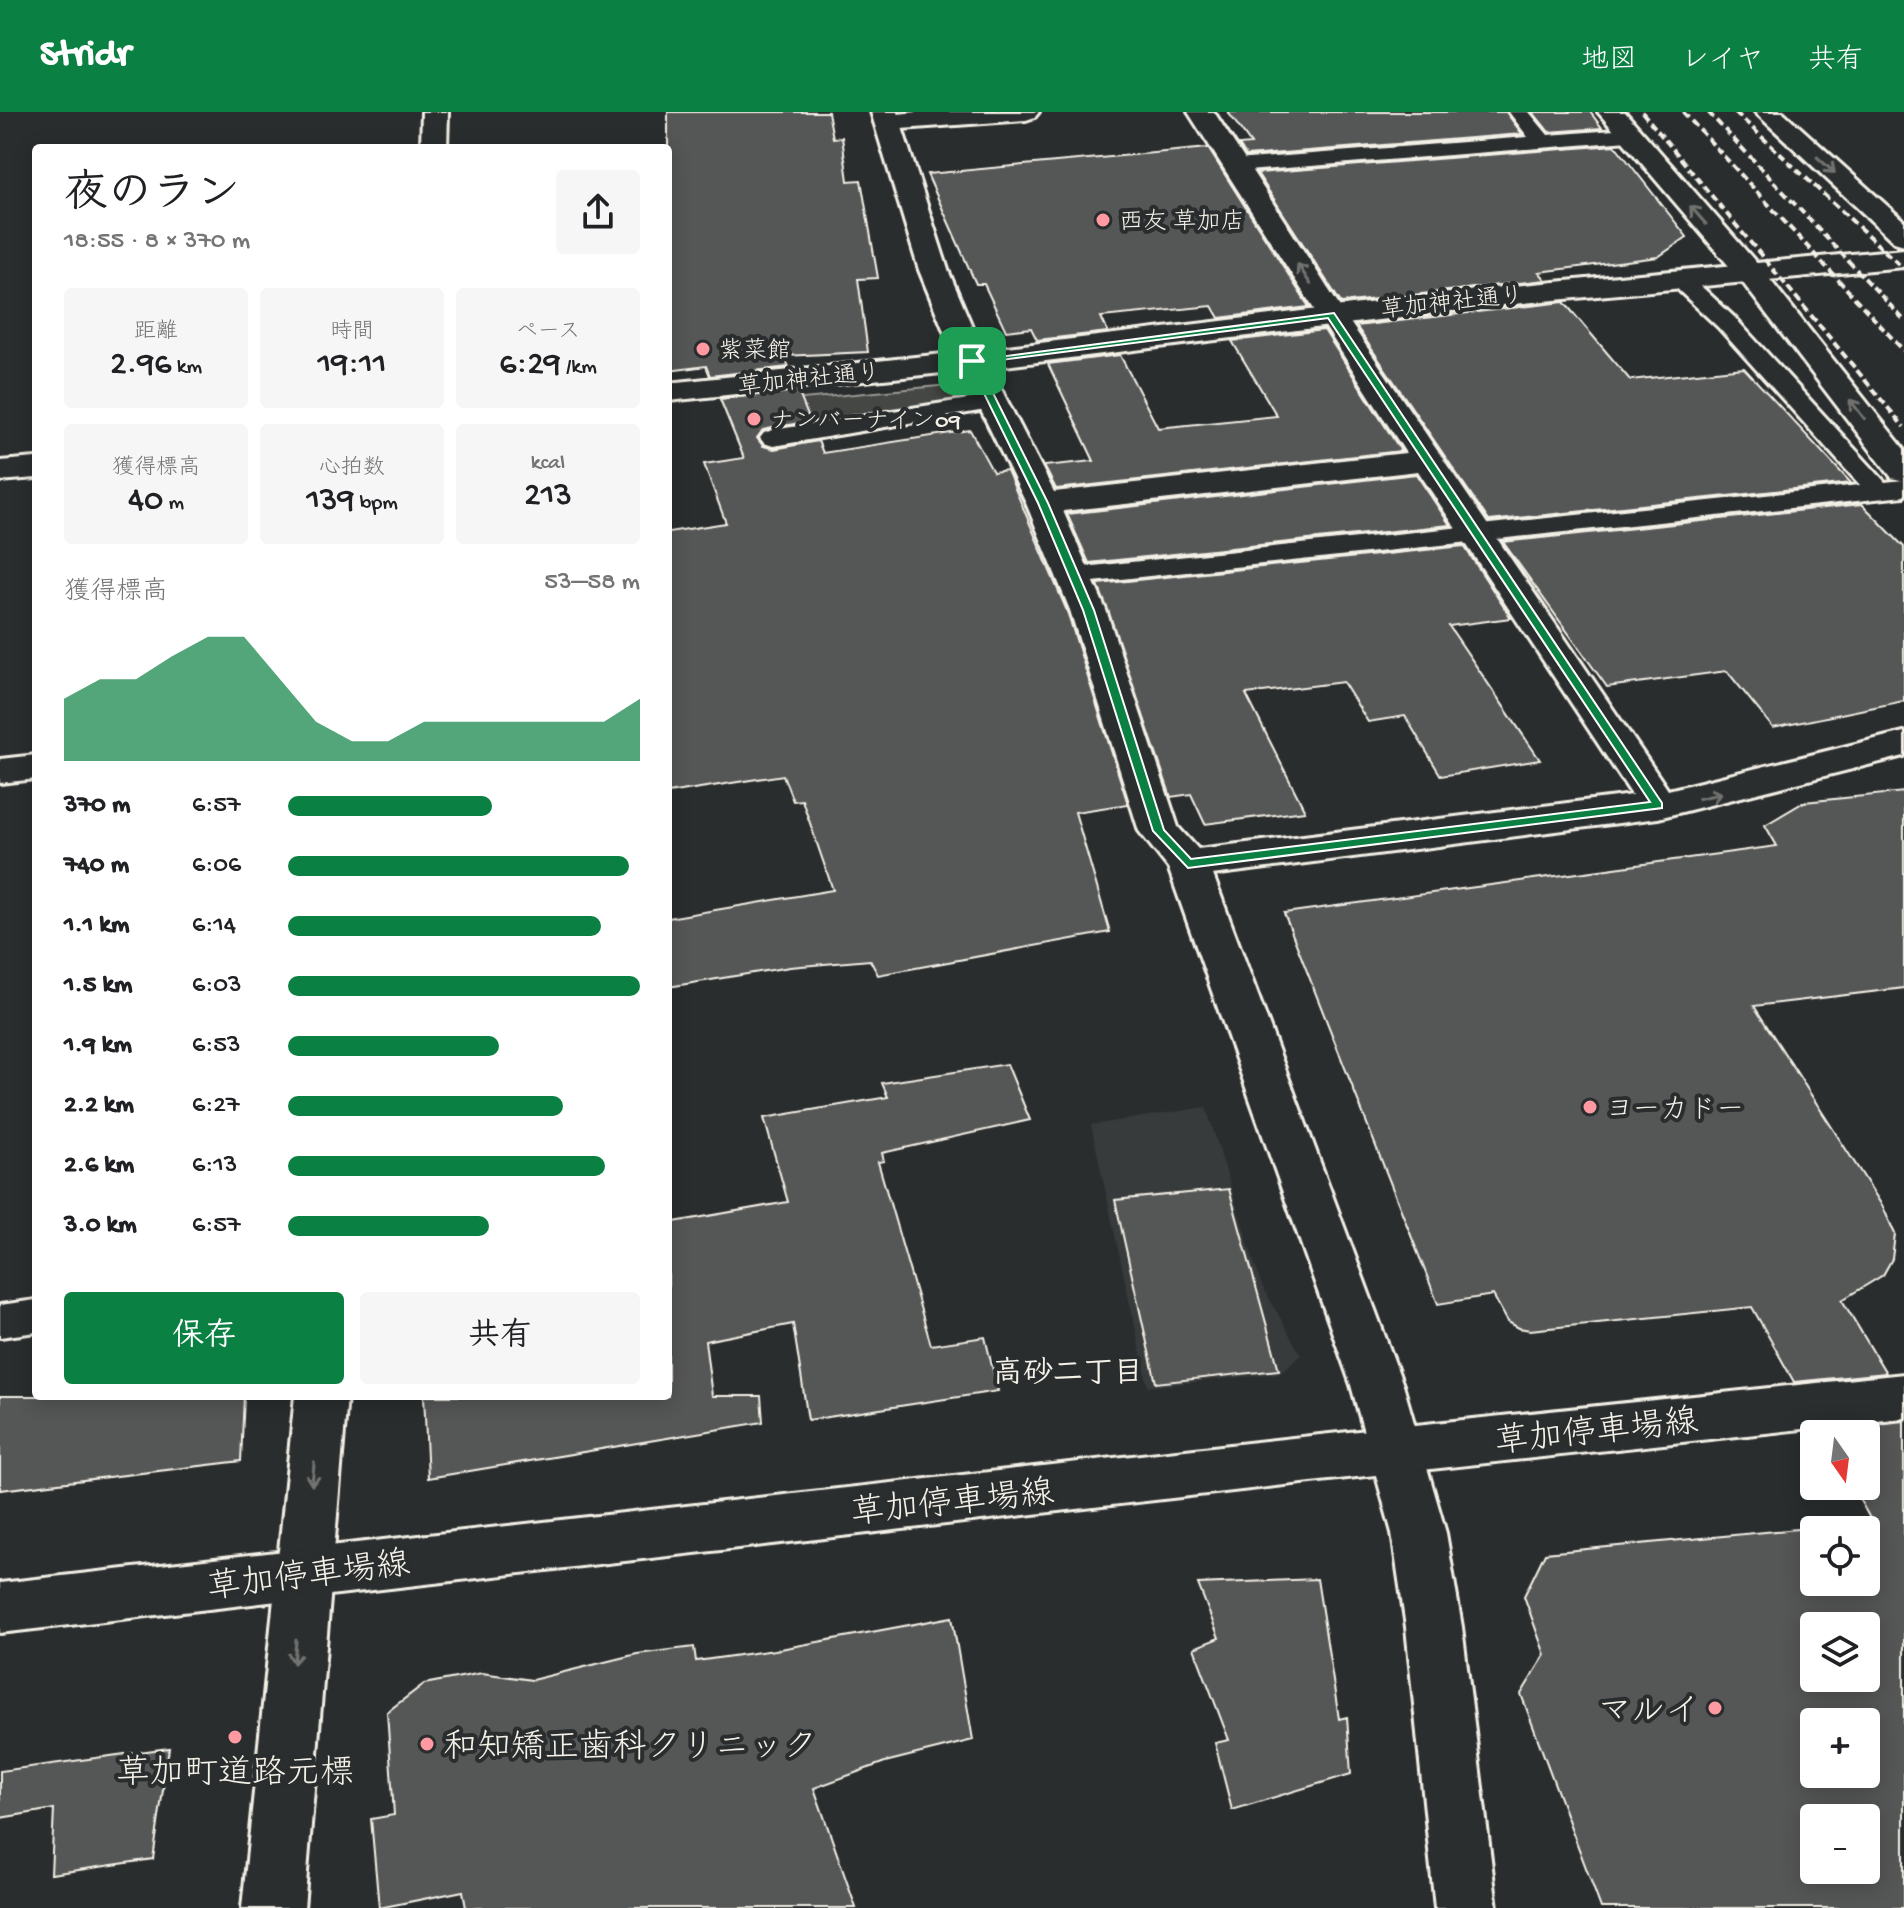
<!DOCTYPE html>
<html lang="ja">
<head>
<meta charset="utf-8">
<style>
	body { margin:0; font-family:"Gochi Hand","Klee One",sans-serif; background:#f6f6f6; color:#202124; height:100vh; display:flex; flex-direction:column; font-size:30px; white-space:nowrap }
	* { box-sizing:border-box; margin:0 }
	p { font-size:26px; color:#757577 }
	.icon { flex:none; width:44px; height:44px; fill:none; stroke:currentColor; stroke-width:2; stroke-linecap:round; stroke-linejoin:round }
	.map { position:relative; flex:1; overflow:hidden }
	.side { position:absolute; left:32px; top:32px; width:640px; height:1256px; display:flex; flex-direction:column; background:#fff; border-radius:8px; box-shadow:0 4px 20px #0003 }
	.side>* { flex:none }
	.needle { width:52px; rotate:166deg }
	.fabs { position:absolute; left:1800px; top:1308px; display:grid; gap:16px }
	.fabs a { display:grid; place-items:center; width:80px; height:80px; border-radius:8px; background:#fff; box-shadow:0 4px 20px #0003; font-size:40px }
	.pin { position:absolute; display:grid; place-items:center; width:68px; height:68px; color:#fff; margin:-34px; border-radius:16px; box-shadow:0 4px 12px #0006 }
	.round { display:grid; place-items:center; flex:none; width:84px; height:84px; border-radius:8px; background:#f6f6f6 }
	.head { display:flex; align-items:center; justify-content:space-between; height:136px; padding:0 32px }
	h1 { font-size:44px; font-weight:600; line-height:60px }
	.stats { display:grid; grid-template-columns:repeat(3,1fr); gap:12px; height:136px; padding:8px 32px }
	.stats div { display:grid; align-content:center; border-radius:8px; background:#f6f6f6; text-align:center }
	.stats b { font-size:34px; font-weight:600 }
	.stats small { font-size:22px; font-weight:400 }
	.stats p { font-size:22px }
	.chart { height:224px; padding:16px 32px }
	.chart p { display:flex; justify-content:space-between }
	.chart svg { width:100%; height:144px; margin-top:8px; fill:#0b8043; opacity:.7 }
	.primary-button { display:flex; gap:16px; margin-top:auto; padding:16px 32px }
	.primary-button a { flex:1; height:92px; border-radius:8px; background:#0b8043; color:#fff; font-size:32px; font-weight:600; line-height:92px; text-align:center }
	.primary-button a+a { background:#f6f6f6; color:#202124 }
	ul { padding:0 32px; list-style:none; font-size:26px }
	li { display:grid; grid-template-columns:128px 96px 1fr; align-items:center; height:60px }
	li i { height:20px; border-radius:10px; background:#0b8043 }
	header { display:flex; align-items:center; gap:48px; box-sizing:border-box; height:112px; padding:0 40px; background:#0b8043; color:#fff }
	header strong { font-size:38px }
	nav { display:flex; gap:44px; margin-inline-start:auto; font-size:28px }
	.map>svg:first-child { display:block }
	.built { fill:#373a3a }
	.green { fill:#444645; stroke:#9c9c96; stroke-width:2 }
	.building { fill:#555756; stroke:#f4f1e8; stroke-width:2; fill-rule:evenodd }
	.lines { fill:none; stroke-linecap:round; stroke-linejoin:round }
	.service-casing { stroke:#f4f1e8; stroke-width:6 }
	.minor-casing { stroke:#f4f1e8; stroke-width:6 }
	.tertiary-casing { stroke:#f4f1e8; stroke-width:6 }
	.secondary-casing { stroke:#f4f1e8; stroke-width:6 }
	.service { fill:#2a2d2e; fill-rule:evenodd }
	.minor { fill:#2a2d2e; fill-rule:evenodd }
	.tertiary { fill:#2a2d2e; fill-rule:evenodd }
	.secondary { fill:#2a2d2e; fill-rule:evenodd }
	.rail { stroke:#f4f1e8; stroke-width:4; stroke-dasharray:8 4; stroke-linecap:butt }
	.oneway { stroke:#71726f }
	.route { fill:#0b8043; stroke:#fff; stroke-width:2; fill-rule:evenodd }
	.poi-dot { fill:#ff9aa2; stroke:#2a2d2e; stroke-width:3 }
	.labels { text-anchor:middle; stroke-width:8; stroke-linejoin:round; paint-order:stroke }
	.far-poi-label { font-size:24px; fill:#f4f1e8; stroke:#2a2d2e; text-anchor:start }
	.far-street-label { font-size:24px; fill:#f4f1e8; stroke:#2a2d2e }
	.poi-label { font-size:28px; fill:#f4f1e8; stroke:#2a2d2e; text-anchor:start }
	.neighbourhood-label { font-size:30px; font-weight:bold; fill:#f4f1e8; stroke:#2a2d2e }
	.near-street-label { font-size:34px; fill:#f4f1e8; stroke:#2a2d2e }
	.near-poi-label { font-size:34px; fill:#f4f1e8; stroke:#2a2d2e; text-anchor:end }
</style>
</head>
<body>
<header>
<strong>Stridr</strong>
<nav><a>地図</a><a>レイヤ</a><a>共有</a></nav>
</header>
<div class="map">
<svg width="1904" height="1796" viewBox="0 0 1904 1796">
	<rect width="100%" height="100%" fill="#2a2d2e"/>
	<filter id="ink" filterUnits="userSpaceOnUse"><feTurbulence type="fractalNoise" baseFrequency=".0125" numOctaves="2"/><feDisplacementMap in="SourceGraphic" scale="16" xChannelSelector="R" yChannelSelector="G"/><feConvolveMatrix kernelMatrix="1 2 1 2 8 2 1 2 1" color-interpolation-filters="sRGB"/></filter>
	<g filter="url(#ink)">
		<path class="built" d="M1206,995l55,177 40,71 -20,18 -133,14 -57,-262z"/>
		<path class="green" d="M949,273l20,3 4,12 -180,28 -12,-27z"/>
		<path class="building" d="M668,0h160l5,26 9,-1 6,44 13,-1 17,98 -20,1 10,73 -84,4 5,11 -79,9 -4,-10 -38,5z
			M1228,0h278l16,22 -276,22 -7,-11 12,-1z
			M1533,0h57l12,16 -53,4z
			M1615,33l72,92 -29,20 -119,15 7,8 -205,23 -84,-130z
			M1208,36l101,159 -90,11 -7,-12 -111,11 7,15 -71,8 -6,-12 -25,3 -22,-47h-8l-49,-110z
			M1564,190l66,78 114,-12 107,115 -362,38 -133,-195z
			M1324,218l77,121 -345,38 -12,-23 50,-5 -46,-97 72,-9 38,73 119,-12 -45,-75z
			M798,279l12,30 -47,9 -6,8 6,8 11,3 44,-8 5,12 147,-23 23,42 14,-2 60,141 61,193 -53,8 35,120 -232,43 -8,-15 -80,7 -122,20v-69l165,-28 -31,-90 -9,1 -10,-26 -115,18v-261l58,-9 -22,-59 40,-6 -24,-59z
			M1416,362l34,51 -361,38 -22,-49z
			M1862,392l42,43v154l-131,27 -46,-57 -120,16 -104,-145z
			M1464,434l47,72 -62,8 91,134 -99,16 -36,-60 -37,6 -25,-40 -97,12 59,117 -100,13 -14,-30 -20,3 -73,-213z
			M1904,680v196l-150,18 129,201 12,27 -3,25 -9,16 -41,25 44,73 -92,9 -42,-75 -222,23 -11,-2 -11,-6 -15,-27 -55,9 -154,-391 493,-67 -12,-21 39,-23z
			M1007,952l23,56 -148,33 2,8 -6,1 53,183 54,-8 13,54 -190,29 -15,-96 -88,17 7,55h49l2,26 -335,56 -4,-82h244v-173l120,-21 -24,-84 124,-21 -6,-14z
			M1229,1077l50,181 -123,13 -41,-183z
			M0,1284h244l-3,65 -241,29z
			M1904,1309v487h-303l-80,-214 24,-39 -21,-59 21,-43 327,-31 -20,-36h14v-52h-43l-2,-4zM1814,1418h52v52h-52zM1814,1514h52v52h-52zM1814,1610h52v52h-52zM1814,1706h52v52h-52z
			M1317,1467l22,140 8,-2 4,57 -119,36 -17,-67 14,-3 -35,-92 25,-10 -21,-54z
			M952,1505l21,123 -88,22 -71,26 42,120h-390l-3,-17 -84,17 -8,-89 23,-4 -7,-103 37,-28 58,-11 50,7 105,-26 57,-7 2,14 79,-11z
			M169,1636l-16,111 -102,15 3,-65 -54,9v-47z"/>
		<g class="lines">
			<g class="service-casing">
				<path id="service" d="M1509,0h20l19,23 80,-6 10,6 -10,6 -393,31 -10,-6 10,-6 293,-23z
					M1681,161l8,2 45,42 151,165 19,-2v16l-830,88 -10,-2 -4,-6 4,-6 10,-2 786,-83 -142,-158 -45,-42 -3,-5 3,-5z
					M994,283l9,2 3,5 -3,5 -230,39 -9,-3 -4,-5 4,-5 9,-3z
					M36,1188v32l-36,5v-32z"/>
			</g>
			<g class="minor-casing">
				<path id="minor" d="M422,0h26l-1,36h-26z
					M917,0h122l-4,5 -9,3 -139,10 -9,-2 -4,-6 4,-6z
					M1188,0h26l131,203 323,475 236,-58v24l-246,62 -470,60 -15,-4 -34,-43 -69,-221 -44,-107 -69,-142 4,-7 11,-2 11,2 71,138 352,-39zM1418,359l214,324 -434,54 -20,-22 -72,-217 -43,-99z
					M1598,0h27l135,155 144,182v32l-12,-3 -152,-199z
					M1755,0h28l121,109v24l-10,-3z
					M36,643v24l-36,4v-24z
					M295,1284h52l-43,512h-62z"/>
			</g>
			<g class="tertiary-casing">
				<path id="tertiary" d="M871,0h26l51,158 34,80 510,-62 412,-39v18l-412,39 -520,64 -304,31v-18l285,-30 -34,-83z
					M36,346v20l-36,3v-20z
					M1188,738l15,4 6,10 194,521 43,148 16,94 35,281h-62l-29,-281 -14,-94 -41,-148 -184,-521 6,-10z"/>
			</g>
			<g class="secondary-casing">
				<path id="secondary" d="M1904,1262v44l-584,63 -1320,152v-50l1320,-148z"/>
			</g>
			<use href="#service" class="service"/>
			<use href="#minor" class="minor"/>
			<use href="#tertiary" class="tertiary"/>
			<use href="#secondary" class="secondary"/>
			<path class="rail" d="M1642,0l262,315
				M1683,0l221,239
				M1708,0l196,208
				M1735,0l169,157"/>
		</g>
		<defs><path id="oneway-shaft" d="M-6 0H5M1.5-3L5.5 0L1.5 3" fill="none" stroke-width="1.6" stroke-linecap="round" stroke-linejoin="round" transform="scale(2)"/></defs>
		<g class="oneway">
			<use href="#oneway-shaft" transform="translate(1826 53) rotate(42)"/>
			<use href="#oneway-shaft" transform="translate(1698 103) rotate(-131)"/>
			<use href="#oneway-shaft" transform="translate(1304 162) rotate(-123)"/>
			<use href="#oneway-shaft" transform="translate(1857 297) rotate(-128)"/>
			<use href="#oneway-shaft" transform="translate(1710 684) rotate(-13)"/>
			<use href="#oneway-shaft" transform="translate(313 1362) rotate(96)"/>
			<use href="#oneway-shaft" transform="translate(295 1540) rotate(95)"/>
		</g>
	</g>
	<path class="route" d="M1334,201l328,490v5l-474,60 -35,-37 -70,-221 -45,-107 -70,-142zM1328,206l322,484 -459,57 -27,-29 -70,-220 -46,-107 -70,-140z"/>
	<g class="poi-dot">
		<circle cx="1103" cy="108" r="8"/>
		<circle cx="703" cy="237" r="8"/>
		<circle cx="754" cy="307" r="8"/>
		<circle cx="1590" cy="995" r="8"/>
		<circle cx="1715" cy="1596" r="8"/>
		<circle cx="235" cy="1625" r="8"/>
		<circle cx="427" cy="1632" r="8"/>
	</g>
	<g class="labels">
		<g class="far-poi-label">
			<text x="1119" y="116">西友 草加店</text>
			<text x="719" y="245">紫菜館</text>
			<text x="770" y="315">ナンバーナイン09</text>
		</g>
		<g class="far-street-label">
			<text transform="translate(1452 189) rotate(-6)" y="8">草加神社通り</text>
			<text transform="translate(809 266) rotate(-6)" y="8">草加神社通り</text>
		</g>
		<g class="poi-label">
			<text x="1606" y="1005">ヨーカドー</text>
		</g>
		<g class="neighbourhood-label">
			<text x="1068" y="1269">高砂二丁目</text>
		</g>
		<g class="near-street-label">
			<text transform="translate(1596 1317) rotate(-6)" y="12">草加停車場線</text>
			<text transform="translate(952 1388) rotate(-6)" y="12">草加停車場線</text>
			<text transform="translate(308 1461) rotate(-7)" y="12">草加停車場線</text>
		</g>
		<g class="near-poi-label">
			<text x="1699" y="1608">マルイ</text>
			<text x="443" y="1644" text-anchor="start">和知矯正歯科クリニック</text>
			<text x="235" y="1670" text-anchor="middle">草加町道路元標</text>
		</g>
	</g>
</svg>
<div class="fabs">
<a><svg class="needle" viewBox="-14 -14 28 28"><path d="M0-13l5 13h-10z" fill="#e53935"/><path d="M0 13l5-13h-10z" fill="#757577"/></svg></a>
<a><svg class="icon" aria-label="locate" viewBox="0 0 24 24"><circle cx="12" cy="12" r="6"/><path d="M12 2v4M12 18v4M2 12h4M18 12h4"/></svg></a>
<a><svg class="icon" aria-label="layers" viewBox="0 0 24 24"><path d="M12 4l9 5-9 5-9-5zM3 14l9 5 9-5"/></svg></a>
<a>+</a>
<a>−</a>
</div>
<div class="pin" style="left:972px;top:249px;background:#1e9e55"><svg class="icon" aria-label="arrive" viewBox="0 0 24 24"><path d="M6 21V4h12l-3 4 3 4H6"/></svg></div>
<section class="side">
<div class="head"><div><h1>夜のラン</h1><p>18:55 · 8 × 370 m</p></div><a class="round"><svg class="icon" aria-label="share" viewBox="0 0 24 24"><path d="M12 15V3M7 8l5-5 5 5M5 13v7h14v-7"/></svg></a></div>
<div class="stats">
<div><p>距離</p><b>2.96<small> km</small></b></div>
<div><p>時間</p><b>19:11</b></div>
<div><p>ペース</p><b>6:29<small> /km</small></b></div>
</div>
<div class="stats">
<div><p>獲得標高</p><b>40<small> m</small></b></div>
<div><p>心拍数</p><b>139<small> bpm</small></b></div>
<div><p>kcal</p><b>213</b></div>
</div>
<div class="chart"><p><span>獲得標高</span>53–58 m</p>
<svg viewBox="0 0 160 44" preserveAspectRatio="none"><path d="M0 44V25L10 19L20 19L30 12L40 6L50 6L60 19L70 32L80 38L90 38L100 32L110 32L120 32L130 32L140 32L150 32L160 25V44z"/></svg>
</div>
<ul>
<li><b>370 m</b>6:57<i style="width:58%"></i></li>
<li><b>740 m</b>6:06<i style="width:97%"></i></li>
<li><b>1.1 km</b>6:14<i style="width:89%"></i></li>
<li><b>1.5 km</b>6:03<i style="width:100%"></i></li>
<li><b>1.9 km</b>6:53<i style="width:60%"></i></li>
<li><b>2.2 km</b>6:27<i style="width:78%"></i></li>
<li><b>2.6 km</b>6:13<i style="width:90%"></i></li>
<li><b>3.0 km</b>6:57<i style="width:57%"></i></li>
</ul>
<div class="primary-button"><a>保存</a><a>共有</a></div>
</section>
</div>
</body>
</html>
